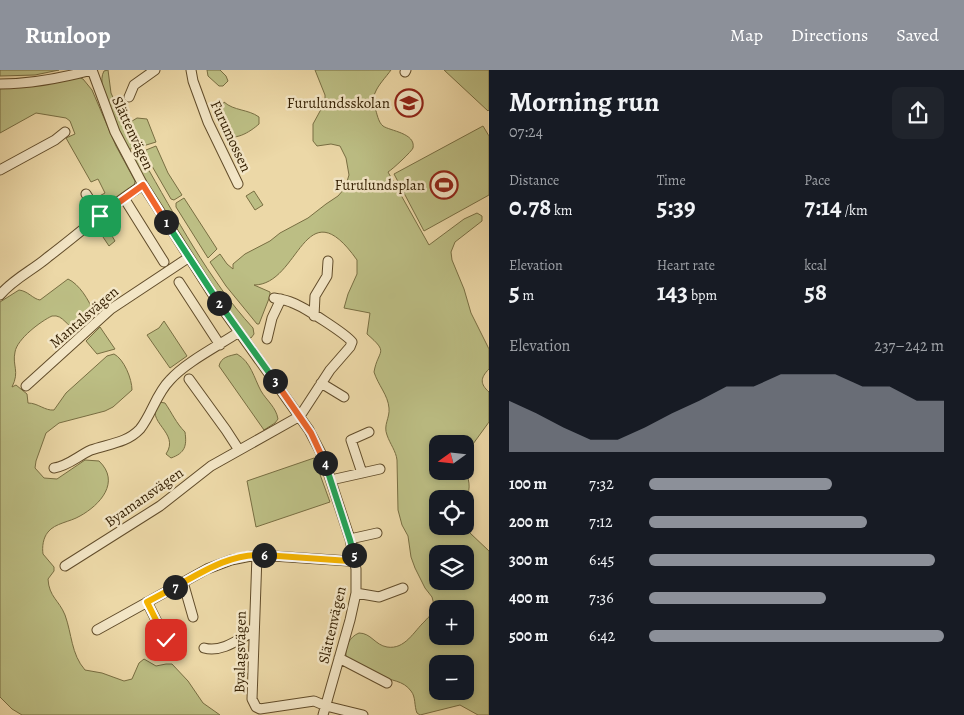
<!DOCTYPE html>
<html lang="en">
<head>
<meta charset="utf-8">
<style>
	body { margin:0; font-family:Alegreya,serif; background:#20242c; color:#f1f3f6; height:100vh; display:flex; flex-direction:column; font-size:19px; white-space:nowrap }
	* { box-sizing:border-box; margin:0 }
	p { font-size:16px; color:#9ea1a6 }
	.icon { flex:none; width:28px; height:28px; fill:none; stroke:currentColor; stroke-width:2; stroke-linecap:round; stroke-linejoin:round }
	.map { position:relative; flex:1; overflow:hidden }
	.drawer { display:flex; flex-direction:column; background:#171b24; width:475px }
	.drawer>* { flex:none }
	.needle { width:32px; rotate:255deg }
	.fabs { position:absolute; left:429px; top:365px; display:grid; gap:10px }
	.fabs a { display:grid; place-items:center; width:45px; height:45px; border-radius:10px; background:#171b24; box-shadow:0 2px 8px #0003; font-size:25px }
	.pin { position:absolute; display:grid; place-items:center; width:42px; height:42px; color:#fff; margin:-21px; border-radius:10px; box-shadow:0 2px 8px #0006 }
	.km { position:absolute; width:25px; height:25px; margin:-12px; border-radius:50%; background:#222; color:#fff; font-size:14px; line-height:25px; text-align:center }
	.round { display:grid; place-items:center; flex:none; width:52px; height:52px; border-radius:10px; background:#20242c }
	.overview { display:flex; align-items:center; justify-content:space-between; height:85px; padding:0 20px }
	h1 { font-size:28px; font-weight:600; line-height:38px }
	.metrics { display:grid; grid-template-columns:repeat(3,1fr); gap:8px; height:85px; padding:5px 20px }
	.metrics div { display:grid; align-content:center }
	.metrics b { font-size:25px; font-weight:600 }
	.metrics small { font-size:14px; font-weight:400 }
	.metrics p { font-size:14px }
	.chart { height:140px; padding:10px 20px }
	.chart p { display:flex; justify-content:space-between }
	.chart svg { width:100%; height:90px; margin-top:5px; fill:#8c9099; opacity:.7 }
	ul { padding:0 20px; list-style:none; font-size:16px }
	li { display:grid; grid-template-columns:80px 60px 1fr; align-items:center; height:38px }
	li i { height:12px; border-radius:6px; background:#8c9099 }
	header { display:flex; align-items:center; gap:30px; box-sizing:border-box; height:70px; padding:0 25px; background:#8c9099; color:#fff }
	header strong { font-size:24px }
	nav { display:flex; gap:28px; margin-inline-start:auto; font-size:18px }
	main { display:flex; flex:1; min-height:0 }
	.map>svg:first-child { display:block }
	.green { fill:#bcbe84; stroke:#786e42; fill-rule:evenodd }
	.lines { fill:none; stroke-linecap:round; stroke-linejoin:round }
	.minor-casing { stroke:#614c2a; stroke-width:11 }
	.minor { stroke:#f3e6c6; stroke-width:9 }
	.split-1-casing { stroke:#fff; stroke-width:10 }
	.split-2-casing { stroke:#fff; stroke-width:10 }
	.split-3-casing { stroke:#fff; stroke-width:10 }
	.split-4-casing { stroke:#fff; stroke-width:10 }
	.split-5-casing { stroke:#fff; stroke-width:10 }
	.split-6-casing { stroke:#fff; stroke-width:10 }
	.split-7-casing { stroke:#fff; stroke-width:10 }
	.split-8-casing { stroke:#fff; stroke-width:10 }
	.split-1 { stroke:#f0652b; stroke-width:6 }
	.split-2 { stroke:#22a559; stroke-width:6 }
	.split-3 { stroke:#22a559; stroke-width:6 }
	.split-4 { stroke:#f0652b; stroke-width:6 }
	.split-5 { stroke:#22a559; stroke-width:6 }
	.split-6 { stroke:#f5b400; stroke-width:6 }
	.split-7 { stroke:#f5b400; stroke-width:6 }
	.split-8 { stroke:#f5b400; stroke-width:6 }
	.labels { text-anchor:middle; stroke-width:5; stroke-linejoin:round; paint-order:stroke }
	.poi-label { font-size:15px; fill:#331e01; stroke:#f3e6c6; text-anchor:end }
	.street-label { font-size:15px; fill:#331e01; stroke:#f3e6c6 }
</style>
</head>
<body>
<header>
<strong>Runloop</strong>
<nav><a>Map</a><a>Directions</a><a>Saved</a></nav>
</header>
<main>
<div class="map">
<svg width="489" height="645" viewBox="0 0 489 645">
	<rect width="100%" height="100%" fill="#ecd8a7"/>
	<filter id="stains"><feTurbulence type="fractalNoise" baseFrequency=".004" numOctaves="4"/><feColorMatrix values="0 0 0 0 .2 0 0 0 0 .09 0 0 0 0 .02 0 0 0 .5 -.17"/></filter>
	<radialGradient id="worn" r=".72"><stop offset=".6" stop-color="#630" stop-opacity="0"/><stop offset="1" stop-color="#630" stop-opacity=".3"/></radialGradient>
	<path class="green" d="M0,0h59l-24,5 -35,1z
		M108,0l3,23 22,49v4l-4,5c-8,-17 -35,-63 -25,-80z
		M207,0h13l6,6 2,5 -5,5h-4l-11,-10z
		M315,0h76c-5,7 -13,15 -16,23 -3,4 -1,10 0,15 2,5 3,14 8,18 7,5 33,7 30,22 -1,3 -20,21 -25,24l41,73 35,-26 13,-6 5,3v5l-27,21 -4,10 1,8 12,29 7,24 18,36v20c-9,9 -9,15 0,23v30l-24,33v-11h-27v27h27v-2c6,16 5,20 0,35v-5h-27v27h27v-2l5,9 19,18v164h-11l-18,-10 -40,10 -3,-2c-3,-7 -1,-16 -6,-22 -8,-11 -20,-10 -31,-15 -12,-5 -23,-12 -34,-19 -1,-10 3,-20 13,-24 12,0 16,12 28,14 18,3 27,-16 38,-26 4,-5 7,-6 10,-12l-3,-12 -7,-9 -10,-20 -4,-11 -3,-21 -6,-11 -4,-15 -1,-50c-1,-9 -7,-16 -10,-25 -4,-10 3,-17 2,-27 -1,-13 -11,-23 -15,-36 4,-23 16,-18 -7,-38l3,-21 -26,-5 4,-14 9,-20v-14c-53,-75 -57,25 -103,25l16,7v4l-11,28h-2l-31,-38 -16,-24 10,-8 7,10 6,5v-5l12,-10 25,-13 10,-8 28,-15 18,-14 12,-8 7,-8 4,-13 -3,-17 -6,-12 -9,-2 -14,2 -4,-5v-17l12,-22v-7zM438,484h27v27h-27zM438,539h27v27h-27zM438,594h27v27h-27z
		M444,0h45v40l-1,1z
		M78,7l5,2 9,11 24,56 19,35 -1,5 -35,25 -7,-11 13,-7 -7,-14 -7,3 -25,-44 9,-4 -5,-13 -4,-3 -30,-5 -36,20v-45z
		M224,32c10,9 24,7 35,15v7c-9,8 -26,19 -36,9 -2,-3 -4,-7 -4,-11 1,-6 3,-14 5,-20z
		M137,48l10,1 9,23 -13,4 -3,-1 -11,-22z
		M483,56l6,10v59l-65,36 -30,-57z
		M156,76l12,27 14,22 -8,5 -3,-1 -26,-45 1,-4z
		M134,84l5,1 4,5c33,57 65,119 110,168l1,6 -3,4 -3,-1 -23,-30 -63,-95 -31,-57z
		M254,121l9,14 -8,5 -9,-14z
		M184,128l33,51 -9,9 -32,-51v-4z
		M106,156l9,15 -6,5 -10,-15z
		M68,209c11,5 21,21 25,32l-3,5 -12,13c-12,-1 -14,-15 -26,-13 -11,5 -35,23 -37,36 -3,14 5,19 -3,35l4,-2 11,9 1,9c10,0 17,8 26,7l12,-17 41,-37 7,-2c10,5 18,25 18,36l-19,17 -8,4 -46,12 -13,10 -10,28 -1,7 9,10 13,1 28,-19 14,1c22,21 1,44 -19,55 -10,6 -25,7 -32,16 -5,6 -6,15 -5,22l11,13v4l-6,8c1,18 11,21 17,36 7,19 6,39 20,55l17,3 22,8 8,-2 7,-16 5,-4 12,7 10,-2h6l16,17 15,22 17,12h-198l-10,-6 -12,-12v-395l19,-12c9,1 14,9 21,10z
		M164,251l23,35 -17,12 -23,-33 12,-7z
		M100,257l15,22 -18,5 -11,-13z
		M237,284c14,8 17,24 24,37 6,10 15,16 17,28l-3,4 -11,7 -45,-64c2,-9 10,-10 18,-12z
		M159,332l6,1c7,10 11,20 20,29 2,14 0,21 -14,26l-5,-4c15,-22 -23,-32 -7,-52z
		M314,388l16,44 -74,25 -9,-46z"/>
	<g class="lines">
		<g class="minor-casing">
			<path id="minor" d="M92,0l23,62 28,53 74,116 92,129 14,27 27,82 6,30v24l-6,27 -27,95
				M191,0l2,11 15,41 30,62
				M405,2l1,-2
				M0,14c31,0 62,-6 92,-14
				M129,27l5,-12 21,-15
				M0,100l55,-30 10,-8
				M86,124l14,22
				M124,128l40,64
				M179,212l41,63
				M0,225c13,-16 33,-25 48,-38 32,-24 61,-51 95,-72
				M314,246l1,-20 12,-20 1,-15
				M267,269l5,-21 9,-19
				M189,309l37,51 13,20
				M321,313l23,14
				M26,316l85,-77 77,-51
				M54,398c14,-2 24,-12 37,-18 17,-6 36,-7 49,-21 12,-15 16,-35 30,-49 16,-18 48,-34 69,-48
				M362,403l-11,-33 18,-8
				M331,410l49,-11
				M350,469l27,-6
				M257,485l-5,144 4,8 4,2 54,-8 12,5 37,9
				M65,496l95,-60 51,-40 89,-50 30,-46 20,-23 2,-5c-6,-8 -48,-35 -59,-39 -6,-3 -13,-4 -19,-5
				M183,512l10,35
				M356,523l23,4 24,-9
				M147,532l19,38
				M97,560l110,-61 24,-9 26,-5 92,6 6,-1
				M204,578c18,5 35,-9 50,-17
				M339,588l48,25"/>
		</g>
		<use href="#minor" class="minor"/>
	</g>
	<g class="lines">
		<g class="split-1-casing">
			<path id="split-1" d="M100,146l43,-31 23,37"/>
		</g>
		<g class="split-2-casing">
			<path id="split-2" d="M166,152l53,81"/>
		</g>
		<g class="split-3-casing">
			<path id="split-3" d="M219,233l56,78"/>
		</g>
		<g class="split-4-casing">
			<path id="split-4" d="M275,311l36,52 14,30"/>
		</g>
		<g class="split-5-casing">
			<path id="split-5" d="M325,393l25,77 4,15"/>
		</g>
		<g class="split-6-casing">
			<path id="split-6" d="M264,485l85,6 6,-1 -1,-5"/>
		</g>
		<g class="split-7-casing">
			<path id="split-7" d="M175,517c27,-15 56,-34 89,-32"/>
		</g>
		<g class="split-8-casing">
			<path id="split-8" d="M166,570l-19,-38 28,-15"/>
		</g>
		<use href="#split-1" class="split-1"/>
		<use href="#split-2" class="split-2"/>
		<use href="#split-3" class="split-3"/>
		<use href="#split-4" class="split-4"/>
		<use href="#split-5" class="split-5"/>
		<use href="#split-6" class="split-6"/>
		<use href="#split-7" class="split-7"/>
		<use href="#split-8" class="split-8"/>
	</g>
	<defs>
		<g id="school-ring" transform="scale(1.4375)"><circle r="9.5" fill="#f3e6c6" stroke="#8f2418" stroke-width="1.5"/><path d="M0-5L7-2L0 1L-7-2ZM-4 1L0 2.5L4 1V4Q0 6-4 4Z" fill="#8f2418"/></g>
		<g id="stadium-ring" transform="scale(1.4375)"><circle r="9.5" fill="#f3e6c6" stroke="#8f2418" stroke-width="1.5"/><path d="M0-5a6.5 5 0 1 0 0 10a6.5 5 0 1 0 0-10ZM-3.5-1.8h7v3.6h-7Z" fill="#8f2418"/></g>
	</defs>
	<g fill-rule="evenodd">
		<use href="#school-ring" x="409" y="33"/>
		<use href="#stadium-ring" x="444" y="115"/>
	</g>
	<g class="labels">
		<g class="poi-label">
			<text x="390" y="38">Furulundsskolan</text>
			<text x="425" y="120">Furulundsplan</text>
		</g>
		<g class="street-label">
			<text transform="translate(133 63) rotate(65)" y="5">Slättenvägen</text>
			<text transform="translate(231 66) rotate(65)" y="5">Furumossen</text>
			<text transform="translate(84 247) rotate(-41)" y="5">Mantalsvägen</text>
			<text transform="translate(144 427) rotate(-35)" y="5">Byamansvägen</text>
			<text transform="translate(332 555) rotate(-77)" y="5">Slättenvägen</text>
			<text transform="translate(240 582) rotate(-89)" y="5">Byalagsvägen</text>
		</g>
	</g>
	<rect width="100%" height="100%" filter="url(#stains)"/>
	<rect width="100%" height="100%" fill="url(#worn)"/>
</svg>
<div class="fabs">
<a><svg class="needle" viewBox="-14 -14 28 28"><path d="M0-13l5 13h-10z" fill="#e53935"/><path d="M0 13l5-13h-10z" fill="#9ea1a6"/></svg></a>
<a><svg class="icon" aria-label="locate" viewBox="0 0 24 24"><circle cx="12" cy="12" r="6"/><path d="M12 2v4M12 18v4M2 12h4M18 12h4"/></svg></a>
<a><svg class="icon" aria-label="layers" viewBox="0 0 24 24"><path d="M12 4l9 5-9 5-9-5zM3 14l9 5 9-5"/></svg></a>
<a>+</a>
<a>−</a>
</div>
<div class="pin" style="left:100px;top:146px;background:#1e9e55"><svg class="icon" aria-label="arrive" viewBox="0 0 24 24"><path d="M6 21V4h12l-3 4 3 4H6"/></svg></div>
<div class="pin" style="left:166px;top:570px;background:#d93025"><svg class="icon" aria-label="check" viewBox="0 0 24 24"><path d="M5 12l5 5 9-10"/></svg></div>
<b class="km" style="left:166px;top:152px">1</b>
<b class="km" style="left:219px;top:233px">2</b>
<b class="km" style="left:275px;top:311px">3</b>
<b class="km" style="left:325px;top:393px">4</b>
<b class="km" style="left:354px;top:485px">5</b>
<b class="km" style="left:264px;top:485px">6</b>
<b class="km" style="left:175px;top:517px">7</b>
</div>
<section class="drawer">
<div class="overview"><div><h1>Morning run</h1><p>07:24</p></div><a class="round"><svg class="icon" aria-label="share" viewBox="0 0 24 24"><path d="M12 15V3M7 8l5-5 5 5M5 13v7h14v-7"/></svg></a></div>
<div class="metrics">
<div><p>Distance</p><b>0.78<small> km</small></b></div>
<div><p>Time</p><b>5:39</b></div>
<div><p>Pace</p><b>7:14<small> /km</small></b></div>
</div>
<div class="metrics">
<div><p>Elevation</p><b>5<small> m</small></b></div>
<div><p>Heart rate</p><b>143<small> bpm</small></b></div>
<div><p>kcal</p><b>58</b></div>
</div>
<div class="chart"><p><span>Elevation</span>237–242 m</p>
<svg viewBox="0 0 160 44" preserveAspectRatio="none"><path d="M0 44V19L10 25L20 32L30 38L40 38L50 32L60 25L70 19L80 12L90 12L100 6L110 6L120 6L130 12L140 12L150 19L160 19V44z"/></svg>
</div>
<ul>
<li><b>100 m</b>7:32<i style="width:62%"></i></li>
<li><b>200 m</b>7:12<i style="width:74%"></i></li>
<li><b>300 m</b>6:45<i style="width:97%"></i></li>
<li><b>400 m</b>7:36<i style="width:60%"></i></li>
<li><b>500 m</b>6:42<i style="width:100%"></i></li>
</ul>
</section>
</main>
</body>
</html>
